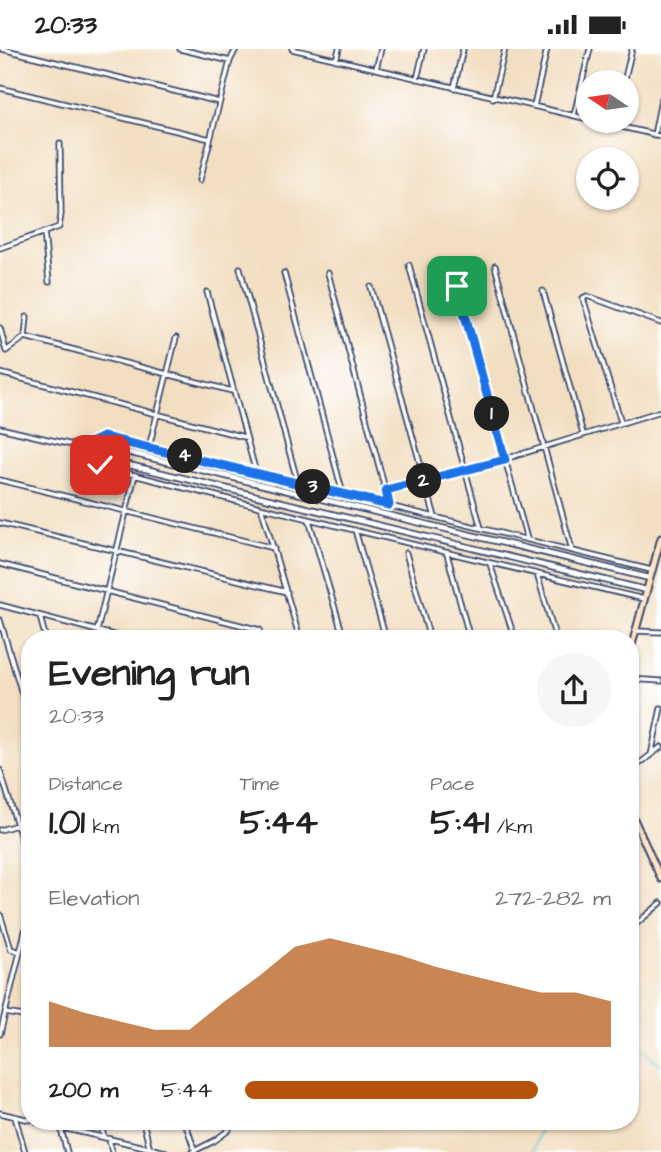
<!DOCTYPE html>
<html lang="en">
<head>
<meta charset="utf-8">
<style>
	body { margin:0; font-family:"Architects Daughter",sans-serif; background:#f6f6f6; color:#222; height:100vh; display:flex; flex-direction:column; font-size:26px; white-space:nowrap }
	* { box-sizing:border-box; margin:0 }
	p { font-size:23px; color:#767676 }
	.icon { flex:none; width:38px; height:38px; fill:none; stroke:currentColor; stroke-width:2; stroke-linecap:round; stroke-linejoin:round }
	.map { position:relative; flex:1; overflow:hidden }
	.panel { position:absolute; left:21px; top:581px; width:618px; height:500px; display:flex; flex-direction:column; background:#fff; border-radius:28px; box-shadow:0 2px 5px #0004 }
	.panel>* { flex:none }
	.needle { width:46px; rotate:283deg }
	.fabs { position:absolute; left:576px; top:21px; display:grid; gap:14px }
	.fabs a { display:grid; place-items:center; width:63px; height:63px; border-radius:50%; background:#fff; box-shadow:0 2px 5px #0004; font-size:35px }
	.pin { position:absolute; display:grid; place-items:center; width:60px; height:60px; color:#fff; margin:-30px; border-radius:14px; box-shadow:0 4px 10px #0006 }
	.km { position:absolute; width:35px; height:35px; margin:-18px; border-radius:50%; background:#222; color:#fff; font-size:19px; line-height:35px; text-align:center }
	.round { display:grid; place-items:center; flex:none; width:74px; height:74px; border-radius:37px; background:#f6f6f6 }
	.overview { display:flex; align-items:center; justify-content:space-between; height:119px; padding:0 28px }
	h1 { font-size:38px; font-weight:700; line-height:52px }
	.figures { display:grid; grid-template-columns:repeat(3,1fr); gap:10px; height:119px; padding:7px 28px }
	.figures div { display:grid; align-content:center }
	.figures b { font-size:35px; font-weight:700 }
	.figures small { font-size:19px; font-weight:400 }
	.figures p { font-size:19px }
	.chart { height:196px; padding:14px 28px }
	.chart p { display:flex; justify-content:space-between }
	.chart svg { width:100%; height:126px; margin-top:7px; fill:#b45309; opacity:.7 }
	ul { padding:0 28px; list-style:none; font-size:23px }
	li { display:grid; grid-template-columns:112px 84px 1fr; align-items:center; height:52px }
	li i { height:18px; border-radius:9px; background:#b45309 }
	.status { display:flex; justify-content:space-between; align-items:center; height:49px; padding:0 35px; background:#fff; direction:ltr }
	.status svg { height:19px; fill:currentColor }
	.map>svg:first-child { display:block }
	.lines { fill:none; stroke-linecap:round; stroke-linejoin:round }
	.stream { stroke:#4dbac7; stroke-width:2 }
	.minor-casing { stroke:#3b496d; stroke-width:7 }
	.tertiary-casing { stroke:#3b496d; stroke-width:8 }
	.secondary-casing { stroke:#3b496d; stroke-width:9 }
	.minor { stroke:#fff; stroke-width:3.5 }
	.tertiary { stroke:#fff; stroke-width:4.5 }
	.secondary { stroke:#ffe4c6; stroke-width:5 }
	.route-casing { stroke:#fff; stroke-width:14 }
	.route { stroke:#1a73e8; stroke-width:9 }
</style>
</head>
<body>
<div class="status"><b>20:33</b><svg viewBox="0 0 49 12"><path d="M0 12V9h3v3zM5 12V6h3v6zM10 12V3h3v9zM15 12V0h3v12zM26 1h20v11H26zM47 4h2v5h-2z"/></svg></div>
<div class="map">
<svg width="661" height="1103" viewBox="0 0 661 1103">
	<rect width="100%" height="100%" fill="#fff"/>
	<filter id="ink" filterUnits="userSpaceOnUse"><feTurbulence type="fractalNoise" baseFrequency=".0143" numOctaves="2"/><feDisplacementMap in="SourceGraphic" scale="14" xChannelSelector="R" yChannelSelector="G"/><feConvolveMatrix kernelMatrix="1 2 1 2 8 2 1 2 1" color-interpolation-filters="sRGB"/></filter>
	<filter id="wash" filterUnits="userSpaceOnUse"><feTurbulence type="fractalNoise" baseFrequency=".00686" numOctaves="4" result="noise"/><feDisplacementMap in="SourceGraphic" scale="28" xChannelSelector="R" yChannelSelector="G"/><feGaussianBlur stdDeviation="1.57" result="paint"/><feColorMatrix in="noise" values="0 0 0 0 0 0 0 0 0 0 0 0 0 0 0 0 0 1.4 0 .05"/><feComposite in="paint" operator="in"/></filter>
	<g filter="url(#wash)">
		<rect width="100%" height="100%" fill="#f2dec0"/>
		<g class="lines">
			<path class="stream" d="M630,990l31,26
				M533,1103l9,-30"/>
		</g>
	</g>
	<g filter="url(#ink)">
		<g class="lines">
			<g class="minor-casing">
				<path id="minor" d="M2,0l217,53
					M180,0l50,12
					M292,0l296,70
					M336,11l3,-11
					M376,20l5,-20
					M417,30l7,-30
					M624,33l8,-33
					M0,39l210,51
					M454,39l9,-39
					M493,49l12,-49
					M534,57l13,-57
					M574,66l16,-66
					M596,72l65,15
					M654,86l7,-35
					M200,131l30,-119 6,-12
					M44,183l5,50
					M0,199l59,-21 2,-12 -1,-71
					M409,216l72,263
					M495,217l77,284
					M240,219l58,216
					M284,224l59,221
					M328,224l61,231
					M457,237l70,253
					M371,238l64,230
					M543,242l40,143
					M207,243l49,181
					M0,279l6,23 19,-14 2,-20
					M25,288l207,54
					M0,324l244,64
					M621,373l-38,-124 4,-2 6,2 68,25
					M0,379l81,19 22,-10 46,10 502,123
					M149,398l27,-109
					M82,399l14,17c182,48 365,91 548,134
					M0,431l274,68
					M386,441l80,-19 195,-60
					M262,461l38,129
					M309,471l35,119
					M0,474l287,69
					M355,481l31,109
					M406,504l24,86
					M447,505l23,85
					M0,515l260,66 2,9
					M490,515l25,75
					M537,525l19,65
					M0,556l128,34
					M40,568l6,22
					M0,571l30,101
					M636,582l25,1
					M95,590l40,-164
					M630,630l31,2
					M651,706l10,-47
					M0,721l30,97
					M630,722l31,-24
					M0,781l30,-9
					M0,865l11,35 9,3
					M630,880l31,-26
					M5,964l25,4
					M0,985l30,-123
					M0,1064l30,7
					M15,1068l10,35
					M37,1073l129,30
					M59,1073l8,30
					M100,1073l4,15
					M143,1073l7,27
					M185,1073l10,29
					M109,1090l3,13
					M192,1103l22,-11 15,-11 -1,-8"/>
			</g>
			<g class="tertiary-casing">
				<path id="tertiary" d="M81,398l19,11 546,132
					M82,398h24l543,131"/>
			</g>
			<g class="secondary-casing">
				<path id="secondary" d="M630,603l31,-114
					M630,761l31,69"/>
			</g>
			<use href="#minor" class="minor"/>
			<use href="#tertiary" class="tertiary"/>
			<use href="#secondary" class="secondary"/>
		</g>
	</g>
	<g class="lines" filter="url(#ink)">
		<g class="route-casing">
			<path id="route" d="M100,416l-7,-2 -12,-16 22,-10 286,68 -3,-15 119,-30 -48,-174"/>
		</g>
		<use href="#route" class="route"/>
	</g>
</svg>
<div class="fabs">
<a><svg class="needle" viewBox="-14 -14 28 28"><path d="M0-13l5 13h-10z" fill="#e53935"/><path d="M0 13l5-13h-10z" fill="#767676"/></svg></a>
<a><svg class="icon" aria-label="locate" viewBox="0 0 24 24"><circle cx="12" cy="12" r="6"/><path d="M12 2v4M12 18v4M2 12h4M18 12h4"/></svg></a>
</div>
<div class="pin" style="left:457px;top:237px;background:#1e9e55"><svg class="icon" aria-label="arrive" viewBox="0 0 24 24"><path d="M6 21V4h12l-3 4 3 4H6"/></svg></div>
<div class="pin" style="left:100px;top:416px;background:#d93025"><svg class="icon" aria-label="check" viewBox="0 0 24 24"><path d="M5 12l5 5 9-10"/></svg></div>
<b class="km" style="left:492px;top:365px">1</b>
<b class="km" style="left:424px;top:432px">2</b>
<b class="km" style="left:313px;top:438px">3</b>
<b class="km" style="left:185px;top:407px">4</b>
<section class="panel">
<div class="overview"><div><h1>Evening run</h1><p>20:33</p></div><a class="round"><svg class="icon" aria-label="share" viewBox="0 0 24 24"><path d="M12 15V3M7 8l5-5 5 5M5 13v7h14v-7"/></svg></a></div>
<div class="figures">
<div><p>Distance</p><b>1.01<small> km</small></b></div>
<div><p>Time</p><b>5:44</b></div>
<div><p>Pace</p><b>5:41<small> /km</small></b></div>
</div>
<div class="chart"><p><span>Elevation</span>272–282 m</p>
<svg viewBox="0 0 160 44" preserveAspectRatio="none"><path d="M0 44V28L10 32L20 35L30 38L40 38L50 28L60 19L70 9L80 6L90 9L100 12L110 16L120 19L130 22L140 25L150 25L160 28V44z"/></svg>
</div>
<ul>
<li><b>200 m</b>5:44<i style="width:80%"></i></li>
</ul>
</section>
</div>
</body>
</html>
